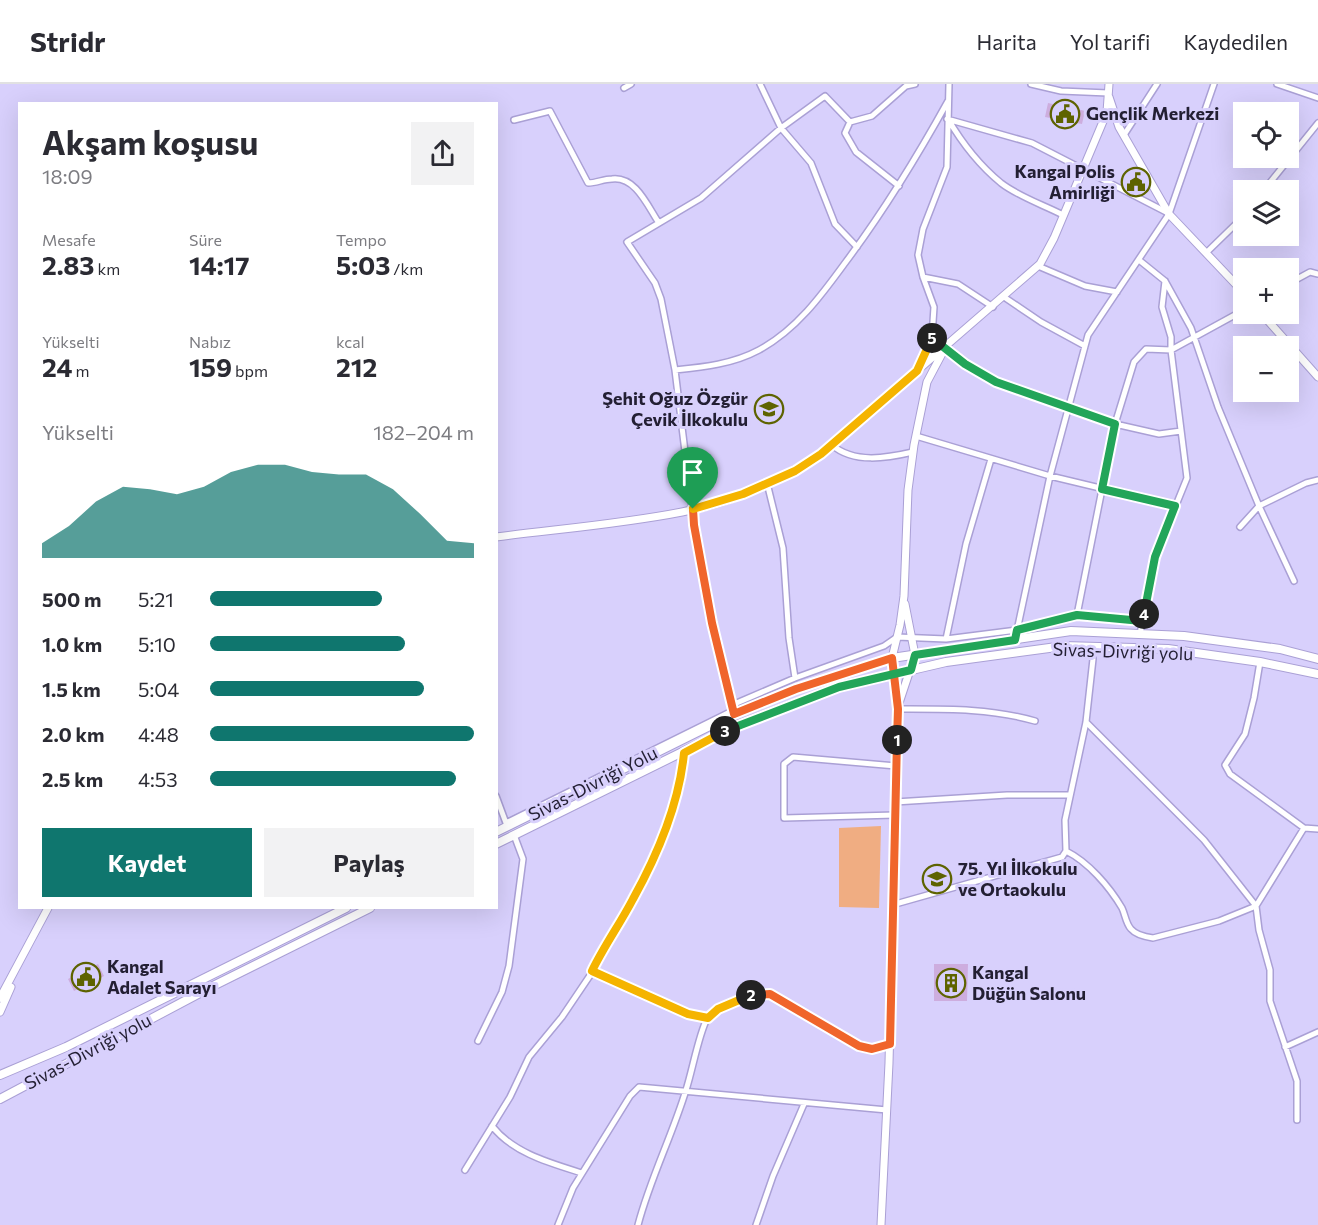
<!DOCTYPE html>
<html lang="tr">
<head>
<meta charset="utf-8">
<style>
	body { margin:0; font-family:Commissioner,sans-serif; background:#f2f2f3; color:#2b2b33; height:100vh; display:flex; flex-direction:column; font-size:22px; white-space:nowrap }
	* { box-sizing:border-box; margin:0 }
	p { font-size:20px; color:#7c7c81 }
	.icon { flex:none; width:33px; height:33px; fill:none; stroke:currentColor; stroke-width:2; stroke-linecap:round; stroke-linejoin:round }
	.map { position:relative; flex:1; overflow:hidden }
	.drawer { position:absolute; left:18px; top:18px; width:480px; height:807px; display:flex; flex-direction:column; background:#fff; border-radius:0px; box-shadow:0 6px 24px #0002 }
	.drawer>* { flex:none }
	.controls { position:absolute; left:1233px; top:18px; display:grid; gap:12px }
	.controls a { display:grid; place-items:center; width:66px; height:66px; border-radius:0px; background:#fff; box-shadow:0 6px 24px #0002; font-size:30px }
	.pin { position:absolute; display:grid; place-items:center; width:51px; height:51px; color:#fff; margin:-62px -26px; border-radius:50% 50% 50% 0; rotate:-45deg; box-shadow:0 0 6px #0007 }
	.pin .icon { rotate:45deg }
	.km { position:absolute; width:30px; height:30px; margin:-15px; border-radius:50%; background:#222; color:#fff; font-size:16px; line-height:30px; text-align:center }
	.round { display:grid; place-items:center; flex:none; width:63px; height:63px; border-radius:0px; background:#f2f2f3 }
	.headline { display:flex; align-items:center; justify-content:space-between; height:102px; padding:0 24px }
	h1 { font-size:33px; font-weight:700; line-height:45px }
	.stats { display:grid; grid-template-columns:repeat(3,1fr); gap:9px; height:102px; padding:6px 24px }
	.stats div { display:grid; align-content:center }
	.stats b { font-size:26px; font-weight:700 }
	.stats small { font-size:16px; font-weight:400 }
	.stats p { font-size:16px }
	.chart { height:168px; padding:12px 24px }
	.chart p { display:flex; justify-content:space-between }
	.chart svg { width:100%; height:108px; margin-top:6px; fill:#0f766e; opacity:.7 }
	.primary-button { display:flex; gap:12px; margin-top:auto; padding:12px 24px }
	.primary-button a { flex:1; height:69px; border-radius:0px; background:#0f766e; color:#fff; font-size:24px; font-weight:700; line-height:69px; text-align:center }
	.primary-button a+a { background:#f2f2f3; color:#2b2b33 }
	ul { padding:0 24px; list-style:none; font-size:20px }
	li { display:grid; grid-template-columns:96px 72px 1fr; align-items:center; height:45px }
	li i { height:15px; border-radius:8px; background:#0f766e }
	header { display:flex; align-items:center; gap:36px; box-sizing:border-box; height:84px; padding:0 30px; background:#fff; border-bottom:2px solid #e1e1e2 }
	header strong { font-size:28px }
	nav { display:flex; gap:33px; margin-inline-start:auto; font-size:21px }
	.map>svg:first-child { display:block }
	.green { fill:#f0ad82 }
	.building { fill:#cdadde }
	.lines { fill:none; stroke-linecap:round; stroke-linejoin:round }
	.street-casing { stroke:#aaa0d5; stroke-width:8 }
	.secondary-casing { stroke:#aaa0d5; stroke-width:9 }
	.primary-casing { stroke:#aaa0d5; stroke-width:10 }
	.street { stroke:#fff; stroke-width:5 }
	.secondary { stroke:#fff; stroke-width:7 }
	.primary { stroke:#fff; stroke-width:8 }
	.split-1-casing { stroke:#fff; stroke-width:12 }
	.split-2-casing { stroke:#fff; stroke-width:12 }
	.split-3-casing { stroke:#fff; stroke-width:12 }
	.split-4-casing { stroke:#fff; stroke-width:12 }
	.split-5-casing { stroke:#fff; stroke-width:12 }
	.split-6-casing { stroke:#fff; stroke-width:12 }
	.split-1 { stroke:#f0652b; stroke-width:8 }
	.split-2 { stroke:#f0652b; stroke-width:8 }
	.split-3 { stroke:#f5b400; stroke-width:8 }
	.split-4 { stroke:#22a559; stroke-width:8 }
	.split-5 { stroke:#22a559; stroke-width:8 }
	.split-6 { stroke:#f5b400; stroke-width:8 }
	.labels { text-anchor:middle; stroke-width:6; stroke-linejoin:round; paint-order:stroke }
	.poi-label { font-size:18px; font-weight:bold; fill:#231f33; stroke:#d8d0fc; text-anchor:start }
	.street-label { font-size:18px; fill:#231f33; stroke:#d8d0fc }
</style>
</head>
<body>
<header>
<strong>Stridr</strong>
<nav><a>Harita</a><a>Yol tarifi</a><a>Kaydedilen</a></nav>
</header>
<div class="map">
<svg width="1318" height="1141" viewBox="0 0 1318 1141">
	<rect width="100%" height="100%" fill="#d8d0fc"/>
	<path class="green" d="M881,742l-2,82 -40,-1v-79z"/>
	<path class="building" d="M1057,18l20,4v3l8,2 -3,13 -37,-7 3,-14 9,2z
		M1136,89l9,11 -8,7 -11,-10z
		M98,880l6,12 -30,15 -6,-12z
		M934,880h34l-1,37h-33z"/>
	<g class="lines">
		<g class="street-casing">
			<path id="street" d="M760,0l21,44 30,35 24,61 22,23
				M1031,0l30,7 47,2
				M1277,0l41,14
				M624,4l7,-4
				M947,35l85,24 136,70
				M948,35c14,24 31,46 53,64 18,14 43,22 62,32
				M514,36l36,-9 38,72c9,0 15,-4 24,-4 24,-3 36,28 47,44
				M1124,51l33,-51
				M899,102l-43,-34 -11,-19 5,-11 22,-6 34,-30 9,-2
				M1264,106l54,-67
				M1206,169l38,-37
				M1139,176l26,21 26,47 27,79 41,99 35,75
				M1038,182l47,20 32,6
				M923,193l35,7 35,23
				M1288,200l22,-12 8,2
				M1004,213l37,25 44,24
				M932,253l33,27 31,18 119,42 44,10 22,-3
				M919,283l13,-30 2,-30 -11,-30 -5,-22 5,-26 24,-62 2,-83
				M675,286c29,-3 58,-6 84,-20 37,-20 62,-54 86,-87 39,-52 72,-106 103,-162
				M916,352l134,40 125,30
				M832,361c22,19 55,13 81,7
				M767,399l16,65 6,90 6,40
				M1240,443l19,-21 47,-23 12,-3
				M1077,531l38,-191 19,-62 12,-13 25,1 73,-40
				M1140,550l15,-77 32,-79 -16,-128v-13l-9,-30 3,-26
				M946,555l20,-95 25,-85
				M1015,556l35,-164 38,-141 81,-121 45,-130
				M1260,578l-6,36 -9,36 -20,31 5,9 74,54 14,1
				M732,621l63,-27 89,-32 13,-9 49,2 71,-9 60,-15 65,6
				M898,625c46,0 92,-1 137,12
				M734,630l-22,-91 -18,-98 -19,-155 -14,-71 -6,-16 -28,-41 74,-44 80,-70 44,-32 25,26
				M1086,638l118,118 52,66 3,24 11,40v31l27,80v39
				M496,712l10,27 228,-113
				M895,718l112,-7h63
				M895,731l-111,3v-54l9,-7 103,9
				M1066,767c22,11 43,35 56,57 3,6 4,16 9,21 5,6 15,8 22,9l66,-17 37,-15 48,-78
				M892,821l170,-48 4,-6 -1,-31 21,-98 7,-63
				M593,887l95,43 20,4
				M478,957l24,-49 7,-26 14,-107 -9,-24
				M1285,963l33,-15
				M492,1042c21,27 58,37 90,47
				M465,1086l45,-73 19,-40 33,-40 31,-46 40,-72 29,-61 10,-28 9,-27 3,-30
				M558,1141l15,-37 57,-92 9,-9 248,23
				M638,1141c12,-46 34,-89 48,-135 6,-18 13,-57 21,-71 9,-15 47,-25 63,-25l89,52 13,3 18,-5
				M756,1141l17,-49 31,-72"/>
		</g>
		<g class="secondary-casing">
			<path id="secondary" d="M1109,13l10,30 50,87 75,79
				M1262,230l56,63
				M496,453c62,-8 125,-13 186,-25 49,-9 98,-32 139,-58l219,-190 14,-26 53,-126 2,-28
				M898,622l17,-51 -10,-51
				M0,914l48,-90
				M0,928l11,-25
				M881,1141l8,-162 9,-354 -6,-51 8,-33 4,-29 4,-106 6,-45 13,-63 18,-34"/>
		</g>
		<g class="primary-casing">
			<path id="primary" d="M496,748l238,-118 62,-25 96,-31 179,-27 113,5 96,13 38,10
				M496,760l241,-119 102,-38 107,-25 118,-16 104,3 92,13 58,12
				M0,991l66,-28 280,-139
				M0,1015l213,-113 157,-78"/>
		</g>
		<use href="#street" class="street"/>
		<use href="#secondary" class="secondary"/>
		<use href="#primary" class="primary"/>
	</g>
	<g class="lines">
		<g class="split-1-casing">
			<path id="split-1" d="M693,425l1,16 18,98 22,91 62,-25 96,-31 6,51 -1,31"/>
		</g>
		<g class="split-2-casing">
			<path id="split-2" d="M751,911l19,-1 89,52 13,3 18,-5 7,-304"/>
		</g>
		<g class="split-3-casing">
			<path id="split-3" d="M725,647l-41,22c-5,52 -26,101 -51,146 -13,25 -29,47 -41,72l96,43 20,4 10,-9 33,-14"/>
		</g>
		<g class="split-4-casing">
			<path id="split-4" d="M725,647l114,-44 72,-17 4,-15 100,-15 2,-10 60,-15 65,6 2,-7"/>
		</g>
		<g class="split-5-casing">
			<path id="split-5" d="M932,254l33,26 31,18 119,42 -13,65 73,17 -20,51 -11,57"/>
		</g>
		<g class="split-6-casing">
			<path id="split-6" d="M693,425l50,-15 52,-23 26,-17 96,-83 15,-33"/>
		</g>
		<use href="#split-1" class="split-1"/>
		<use href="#split-2" class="split-2"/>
		<use href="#split-3" class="split-3"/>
		<use href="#split-4" class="split-4"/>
		<use href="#split-5" class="split-5"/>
		<use href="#split-6" class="split-6"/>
	</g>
	<defs>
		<g id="civic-ring" transform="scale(1.5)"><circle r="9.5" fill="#d8d0fc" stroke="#5e6300" stroke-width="1.5"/><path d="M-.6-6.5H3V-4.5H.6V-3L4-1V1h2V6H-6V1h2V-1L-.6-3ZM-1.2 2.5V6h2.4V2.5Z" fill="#5e6300"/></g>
		<g id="school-ring" transform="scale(1.5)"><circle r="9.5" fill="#d8d0fc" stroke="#5e6300" stroke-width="1.5"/><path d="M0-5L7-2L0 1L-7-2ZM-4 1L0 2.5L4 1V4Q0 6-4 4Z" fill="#5e6300"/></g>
		<g id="building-ring" transform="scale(1.5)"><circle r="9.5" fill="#d8d0fc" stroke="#5e6300" stroke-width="1.5"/><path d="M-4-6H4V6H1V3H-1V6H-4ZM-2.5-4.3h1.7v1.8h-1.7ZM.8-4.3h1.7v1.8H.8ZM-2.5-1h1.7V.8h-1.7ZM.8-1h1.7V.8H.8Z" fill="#5e6300"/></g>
	</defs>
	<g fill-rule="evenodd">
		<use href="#civic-ring" x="1065" y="30"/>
		<use href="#civic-ring" x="1136" y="98"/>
		<use href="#school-ring" x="769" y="325"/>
		<use href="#school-ring" x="937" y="795"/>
		<use href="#civic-ring" x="86" y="893"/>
		<use href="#building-ring" x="951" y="899"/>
	</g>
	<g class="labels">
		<g class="poi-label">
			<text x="1086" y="36">Gençlik Merkezi</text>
			<text x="1115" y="94" text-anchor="end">Kangal Polis<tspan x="1115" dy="21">Amirliği</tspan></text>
			<text x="748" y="321" text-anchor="end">Şehit Oğuz Özgür<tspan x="748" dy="21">Çevik İlkokulu</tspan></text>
			<text x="958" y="791">75. Yıl İlkokulu<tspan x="958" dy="21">ve Ortaokulu</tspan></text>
			<text x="107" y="889">Kangal<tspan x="107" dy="21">Adalet Sarayı</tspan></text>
			<text x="972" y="895">Kangal<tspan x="972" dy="21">Düğün Salonu</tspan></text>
		</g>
		<g class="street-label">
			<text transform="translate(1123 568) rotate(2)" y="6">Sivas-Divriği yolu</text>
			<text transform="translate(593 700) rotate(-27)" y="6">Sivas-Divriği Yolu</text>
			<text transform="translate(88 968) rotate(-28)" y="6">Sivas-Divriği yolu</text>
		</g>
	</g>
</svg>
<div class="controls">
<a><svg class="icon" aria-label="locate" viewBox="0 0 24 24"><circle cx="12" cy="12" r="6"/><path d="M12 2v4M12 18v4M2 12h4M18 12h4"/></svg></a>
<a><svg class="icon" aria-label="layers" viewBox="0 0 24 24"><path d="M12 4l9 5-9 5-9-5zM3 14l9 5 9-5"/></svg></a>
<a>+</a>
<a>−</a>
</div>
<div class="pin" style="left:693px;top:425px;background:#1e9e55"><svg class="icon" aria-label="arrive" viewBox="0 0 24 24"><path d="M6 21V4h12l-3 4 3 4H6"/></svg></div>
<b class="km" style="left:897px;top:656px">1</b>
<b class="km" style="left:751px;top:911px">2</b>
<b class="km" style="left:725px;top:647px">3</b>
<b class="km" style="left:1144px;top:530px">4</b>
<b class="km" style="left:932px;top:254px">5</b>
<section class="drawer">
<div class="headline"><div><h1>Akşam koşusu</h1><p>18:09</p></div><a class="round"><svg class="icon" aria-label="share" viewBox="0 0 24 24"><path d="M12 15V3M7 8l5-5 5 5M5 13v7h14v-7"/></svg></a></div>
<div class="stats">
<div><p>Mesafe</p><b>2.83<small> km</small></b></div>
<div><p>Süre</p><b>14:17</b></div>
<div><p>Tempo</p><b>5:03<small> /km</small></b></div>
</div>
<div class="stats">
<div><p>Yükselti</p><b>24<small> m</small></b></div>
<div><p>Nabız</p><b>159<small> bpm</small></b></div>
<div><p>kcal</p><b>212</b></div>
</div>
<div class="chart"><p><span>Yükselti</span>182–204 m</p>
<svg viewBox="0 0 160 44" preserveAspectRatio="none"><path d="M0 44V38L10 31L20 21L30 15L40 16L50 18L60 15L70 9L80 6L90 6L100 9L110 10L120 10L130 16L140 26L150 37L160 38V44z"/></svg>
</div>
<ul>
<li><b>500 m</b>5:21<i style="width:65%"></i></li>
<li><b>1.0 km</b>5:10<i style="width:74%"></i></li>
<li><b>1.5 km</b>5:04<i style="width:81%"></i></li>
<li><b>2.0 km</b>4:48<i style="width:100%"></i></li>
<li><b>2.5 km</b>4:53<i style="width:93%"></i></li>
</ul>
<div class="primary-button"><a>Kaydet</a><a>Paylaş</a></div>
</section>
</div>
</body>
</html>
